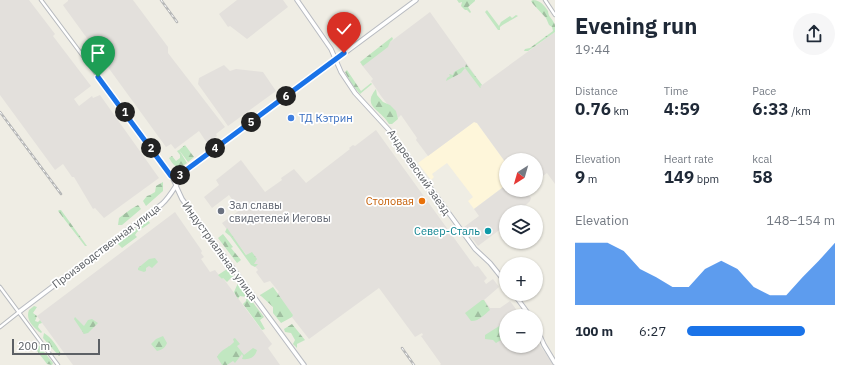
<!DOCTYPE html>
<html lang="en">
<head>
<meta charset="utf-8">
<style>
	body { margin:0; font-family:"IBM Plex Sans",sans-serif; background:#f6f6f7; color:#1f2937; height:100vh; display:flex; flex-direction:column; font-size:15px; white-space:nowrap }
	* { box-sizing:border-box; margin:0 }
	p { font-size:13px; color:#747a83 }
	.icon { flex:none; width:22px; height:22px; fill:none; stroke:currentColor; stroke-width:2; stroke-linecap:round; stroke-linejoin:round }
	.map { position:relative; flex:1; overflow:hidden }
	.side { display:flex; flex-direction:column; background:#fff; width:300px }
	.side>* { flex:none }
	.needle { width:26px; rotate:217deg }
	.tools { position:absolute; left:499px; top:153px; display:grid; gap:8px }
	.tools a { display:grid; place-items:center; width:44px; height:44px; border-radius:50%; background:#fff; box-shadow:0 1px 3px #0004; font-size:20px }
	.scale { position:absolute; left:12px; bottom:10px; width:88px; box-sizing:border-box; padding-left:4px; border:2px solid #5c6065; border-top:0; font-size:11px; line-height:14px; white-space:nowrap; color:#5c6065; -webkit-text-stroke:3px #fff; paint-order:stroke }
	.pin { position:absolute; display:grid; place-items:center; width:34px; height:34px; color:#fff; margin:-41px -17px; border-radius:50% 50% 50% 0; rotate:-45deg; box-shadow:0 0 4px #0007 }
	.pin .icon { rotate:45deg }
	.km { position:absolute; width:20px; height:20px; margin:-10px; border-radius:50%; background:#222; color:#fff; font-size:11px; line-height:20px; text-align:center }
	.round { display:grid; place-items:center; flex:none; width:42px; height:42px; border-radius:21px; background:#f6f6f7 }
	.head { display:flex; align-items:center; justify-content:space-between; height:68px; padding:0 20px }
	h1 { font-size:22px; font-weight:800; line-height:30px }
	.figures { display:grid; grid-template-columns:repeat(3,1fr); gap:6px; height:68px; padding:4px 20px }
	.figures div { display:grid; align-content:center }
	.figures b { font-size:17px; font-weight:800 }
	.figures small { font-size:11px; font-weight:400 }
	.figures p { font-size:11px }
	.chart { height:112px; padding:8px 20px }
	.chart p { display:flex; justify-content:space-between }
	.chart svg { width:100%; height:72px; margin-top:4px; fill:#1a73e8; opacity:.7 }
	ul { padding:0 20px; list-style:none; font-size:13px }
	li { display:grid; grid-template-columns:64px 48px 1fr; align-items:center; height:30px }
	li i { height:10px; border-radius:5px; background:#1a73e8 }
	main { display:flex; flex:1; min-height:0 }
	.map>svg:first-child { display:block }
	.commercial { fill:#fef6da }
	.industrial { fill:#e3e0dc }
	.forest { fill:url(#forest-firs) }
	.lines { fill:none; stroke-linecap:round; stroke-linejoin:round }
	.street-casing { stroke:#b7babe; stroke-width:4.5 }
	.secondary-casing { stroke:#b8bbc1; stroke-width:5.5 }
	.street { stroke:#fff; stroke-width:2.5 }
	.secondary { stroke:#fff; stroke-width:3.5 }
	.rail-casing { stroke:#b5b6b6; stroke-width:2.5 }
	.rail { stroke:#fff; stroke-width:1; stroke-dasharray:3; stroke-linecap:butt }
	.route-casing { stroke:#fff; stroke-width:8 }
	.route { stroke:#1a73e8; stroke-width:5 }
	.shop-dot { fill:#3f7fe0; stroke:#fff; stroke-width:1.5 }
	.food-dot { fill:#e8710a; stroke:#fff; stroke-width:1.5 }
	.worship-dot { fill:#6b7280; stroke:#fff; stroke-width:1.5 }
	.culture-dot { fill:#0f9aa8; stroke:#fff; stroke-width:1.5 }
	.labels { text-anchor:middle; stroke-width:3.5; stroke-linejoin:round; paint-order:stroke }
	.shop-label { font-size:11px; fill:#366cbe; stroke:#fff; text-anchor:start }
	.street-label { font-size:11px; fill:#5c6065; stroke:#fff }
	.food-label { font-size:11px; fill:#c56008; stroke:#fff; text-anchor:end }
	.worship-label { font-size:11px; fill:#5b616d; stroke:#fff; text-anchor:start }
	.culture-label { font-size:11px; fill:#0d838f; stroke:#fff; text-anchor:end }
</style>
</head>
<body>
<main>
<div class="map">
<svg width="555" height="365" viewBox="0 0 555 365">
	<defs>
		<pattern id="forest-firs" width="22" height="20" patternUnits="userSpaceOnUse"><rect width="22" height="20" fill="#c1e7c1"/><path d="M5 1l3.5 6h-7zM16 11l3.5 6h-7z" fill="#a0bfa0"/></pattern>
	</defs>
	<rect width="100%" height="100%" fill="#efede4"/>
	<path class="commercial" d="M474,122l3,1 29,40v22l-32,24 -6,-8 5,-4 -26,-34 -15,11 2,3 -3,3 -13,-17z"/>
	<path class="industrial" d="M0,0h29l26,34 -2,2 38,50 -17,13 5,7 13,-10 1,2 7,-3 59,83 -55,40 -9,-10 -2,1 -19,-32h-2l-9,-13 -8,6 -55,-75z
		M68,0h65l35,47v6l57,74 -9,7 1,2 -10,7 -8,-12 -24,18 -4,-5 -5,3 -101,-139 -2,-3 5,-4z
		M237,0h46l5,7 -41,32 -17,-13 -2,1 -9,-13z
		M430,12l52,73 73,-53v152l-8,-11 -11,8v-21h-30v3l-29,-40 -3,-1 -46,34 -12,-16 1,-2 -16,-23 -3,3 -17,-22 -10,-15 2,-2 -12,-15z
		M224,65l6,6 6,-2 27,3 13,19 -48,35 -30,-42 1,-6z
		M376,130l99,137 3,-1 9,12 -3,3 2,3 7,-5 6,8 -15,13 6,8h10l10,-7 11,15h-15v30h30v-6l18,25h-114l1,-1 -20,-28 2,-1 -1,-2 -7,4 -36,-49 -70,51 -18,-23 2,-1 -16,-21 2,-2 -9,-11 -6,2 -8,-11 2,-2 -36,-47 18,-13 -11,-15 -17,13 -8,-11 15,-12 -3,-5 25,-20 24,32 17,-12 -1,-2 13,-9 12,14 44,-34 -1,-1 4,-3 2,1z
		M506,185v5h19l6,8 -1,3 -11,11h-13v13l-28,21 -14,-19 15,-11 -5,-7z
		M175,212l27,39 -1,2 3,4 -3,2 9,13 5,-2 7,9 1,-1 49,66 -4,4 12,17h-207l-36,-49z"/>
	<path class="forest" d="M457,0h18v1l-7,6 3,5 -1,1 -3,-3h-2l-4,-4 1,-4 -3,1z
		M533,0c7,0 11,5 15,11 0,6 5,8 7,14 0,2 0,5 0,7l-27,19h-4l1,-2 5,-1 23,-17 -1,-4 -3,-2 -3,-7 -13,-14 -2,-3z
		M487,10l12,16 2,-4 9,-6 2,2 4,-3 2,1c-6,4 -13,7 -18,11v3h-2l-13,-18z
		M392,37l1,2 -3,3 -2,5 -25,19 -3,-4z
		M466,64l16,21 -2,1 1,1 -1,1 -15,-20 -4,5 -15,8 1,-3 3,-2 -1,-2 4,1 1,-3 9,-5 2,1z
		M347,70l14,21 10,-8 1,1 -12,10 -9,-11 -6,-11z
		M376,89l1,6 6,7 7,3 6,6 2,8 -6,5h-3c-7,-14 -28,-17 -13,-35z
		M185,145l9,12 -6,5 -9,-12z
		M179,150l8,13c-9,7 -12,5 -18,-5l3,-2 4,5 4,-3v-3l-3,-4z
		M163,182v9l-17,15 -3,-5 4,-5 3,-1 5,-3 1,-6z
		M138,205l3,4 -19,16h-4l1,-7 12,-9z
		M59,210h2l26,36h-2l-27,-35z
		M148,220l2,3 -13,9 -2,3 2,2 -15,11 -4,-4 4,-5z
		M227,228l19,27 6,-3 5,7 -3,5h4l-3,3 -4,-2 -21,-29 -5,-4z
		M223,234l10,13 -2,1 10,12 -4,3 -19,-25z
		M155,258l3,4 -6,6 -3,-2 -3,2v3l-2,1 -6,-2v-2l11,-9z
		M227,269l9,11 -2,2 -3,-4 -4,4 -4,-4 -1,1 -4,-4z
		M238,283l26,34 -4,3 5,9 -3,1 -19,-26 3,-3v-4l-6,-1 -2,3 -4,-7z
		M273,287l20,28 -1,2 -11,6 -8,-10v-6l-13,-12z
		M482,300h2l6,10c-6,5 -12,12 -19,11l-6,-8z
		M34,306l3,1 -4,6 4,3 -2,5 3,1 2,-2 2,3 -3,1 -1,3 4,5 -1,1c-7,-5 -16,-13 -12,-23z
		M75,317l9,9 4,-6 4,-1 6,4 -10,10 -4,1 -10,-15z
		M504,323l2,2 -3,3 1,3h2v6l-10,6 -3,-3 -8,-1v-4z
		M292,324l13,16 -8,4v4l-4,-4 2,-4 -4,-7 -6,-1 -1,-3z
		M44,333c8,5 13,13 17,21l-2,2 -16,-18z
		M163,336l4,7c-2,5 -5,7 -10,8l-6,-7 5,-5z
		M235,338l5,6 -3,2 7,9 9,-7 4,2c-2,8 -8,10 -15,9l1,-3 -1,-2 -7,9 -2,-2 -6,4h-5l-5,-8c4,-8 12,-9 17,-15l-1,-3z
		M37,343l16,20 -1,2 -5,-1 -12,-16 1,-1 -1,-2z"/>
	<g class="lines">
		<g class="street-casing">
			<path id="street" d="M41,0l95,127 35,49 5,10
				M545,0l10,15
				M172,176h6l5,-2
				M0,287l58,78
				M0,327l19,-15"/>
		</g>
		<g class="secondary-casing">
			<path id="secondary" d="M297,0l34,49 10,23 14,21 34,37 32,45 54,74 15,14 16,20
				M176,186l6,13 122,166
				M514,294l16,22
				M19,312l143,-108c12,-11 16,-26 28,-36l226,-168
				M536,327l8,18 11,18"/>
		</g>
		<use href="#street" class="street"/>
		<use href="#secondary" class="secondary"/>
		<g class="rail-casing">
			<path id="rail" d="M161,0l16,22
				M0,112l61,82
				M402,348l12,17"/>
		</g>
		<use href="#rail" class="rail"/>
	</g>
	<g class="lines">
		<g class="route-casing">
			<path id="route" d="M98,77l73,99h7l166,-123"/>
		</g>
		<use href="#route" class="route"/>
	</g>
	<circle class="shop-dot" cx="291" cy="118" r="4"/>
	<circle class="food-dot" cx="422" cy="201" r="4"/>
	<circle class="worship-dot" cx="221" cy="211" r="4"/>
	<circle class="culture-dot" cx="488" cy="231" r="4"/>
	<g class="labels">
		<g class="shop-label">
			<text x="299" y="122">ТД Кэтрин</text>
		</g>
		<g class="street-label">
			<text transform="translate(419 172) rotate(55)" y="4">Андреевский заезд</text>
			<text transform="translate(106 246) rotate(-37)" y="4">Производственная улица</text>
			<text transform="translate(220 251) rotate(54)" y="4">Индустриальная улица</text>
		</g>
		<g class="food-label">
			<text x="414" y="205">Столовая</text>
		</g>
		<g class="worship-label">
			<text x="229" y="209">Зал славы<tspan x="229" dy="13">свидетелей Иеговы</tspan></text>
		</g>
		<g class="culture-label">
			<text x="480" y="235">Север-Сталь</text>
		</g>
	</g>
</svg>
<div class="tools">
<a><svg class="needle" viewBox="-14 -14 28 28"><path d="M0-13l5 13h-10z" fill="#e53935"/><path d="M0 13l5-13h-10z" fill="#747a83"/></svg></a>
<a><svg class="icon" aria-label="layers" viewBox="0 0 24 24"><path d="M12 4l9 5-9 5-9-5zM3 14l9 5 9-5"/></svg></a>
<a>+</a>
<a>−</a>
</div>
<div class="scale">200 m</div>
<div class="pin" style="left:98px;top:77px;background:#1e9e55"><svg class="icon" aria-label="arrive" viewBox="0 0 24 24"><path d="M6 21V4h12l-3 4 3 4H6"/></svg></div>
<div class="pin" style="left:344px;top:53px;background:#d93025"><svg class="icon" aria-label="check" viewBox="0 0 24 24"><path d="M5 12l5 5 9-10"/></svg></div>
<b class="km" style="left:125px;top:112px">1</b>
<b class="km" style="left:151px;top:148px">2</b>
<b class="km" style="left:180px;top:175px">3</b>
<b class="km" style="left:215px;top:148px">4</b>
<b class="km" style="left:251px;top:122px">5</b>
<b class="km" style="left:286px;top:96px">6</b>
</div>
<section class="side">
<div class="head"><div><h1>Evening run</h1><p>19:44</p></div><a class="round"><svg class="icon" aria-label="share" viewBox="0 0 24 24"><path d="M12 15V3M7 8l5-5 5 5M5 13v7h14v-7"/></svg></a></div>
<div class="figures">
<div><p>Distance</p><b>0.76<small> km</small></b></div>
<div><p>Time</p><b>4:59</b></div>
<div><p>Pace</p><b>6:33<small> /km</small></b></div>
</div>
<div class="figures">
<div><p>Elevation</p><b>9<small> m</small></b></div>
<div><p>Heart rate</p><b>149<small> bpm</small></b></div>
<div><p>kcal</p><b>58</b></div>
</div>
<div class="chart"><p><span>Elevation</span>148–154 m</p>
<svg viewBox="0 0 160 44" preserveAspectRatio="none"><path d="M0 44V6L10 6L20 6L30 11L40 22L50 27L60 33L70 33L80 22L90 17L100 22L110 33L120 38L130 38L140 27L150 17L160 6V44z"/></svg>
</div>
<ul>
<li><b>100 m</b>6:27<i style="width:80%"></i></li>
</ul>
</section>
</main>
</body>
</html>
